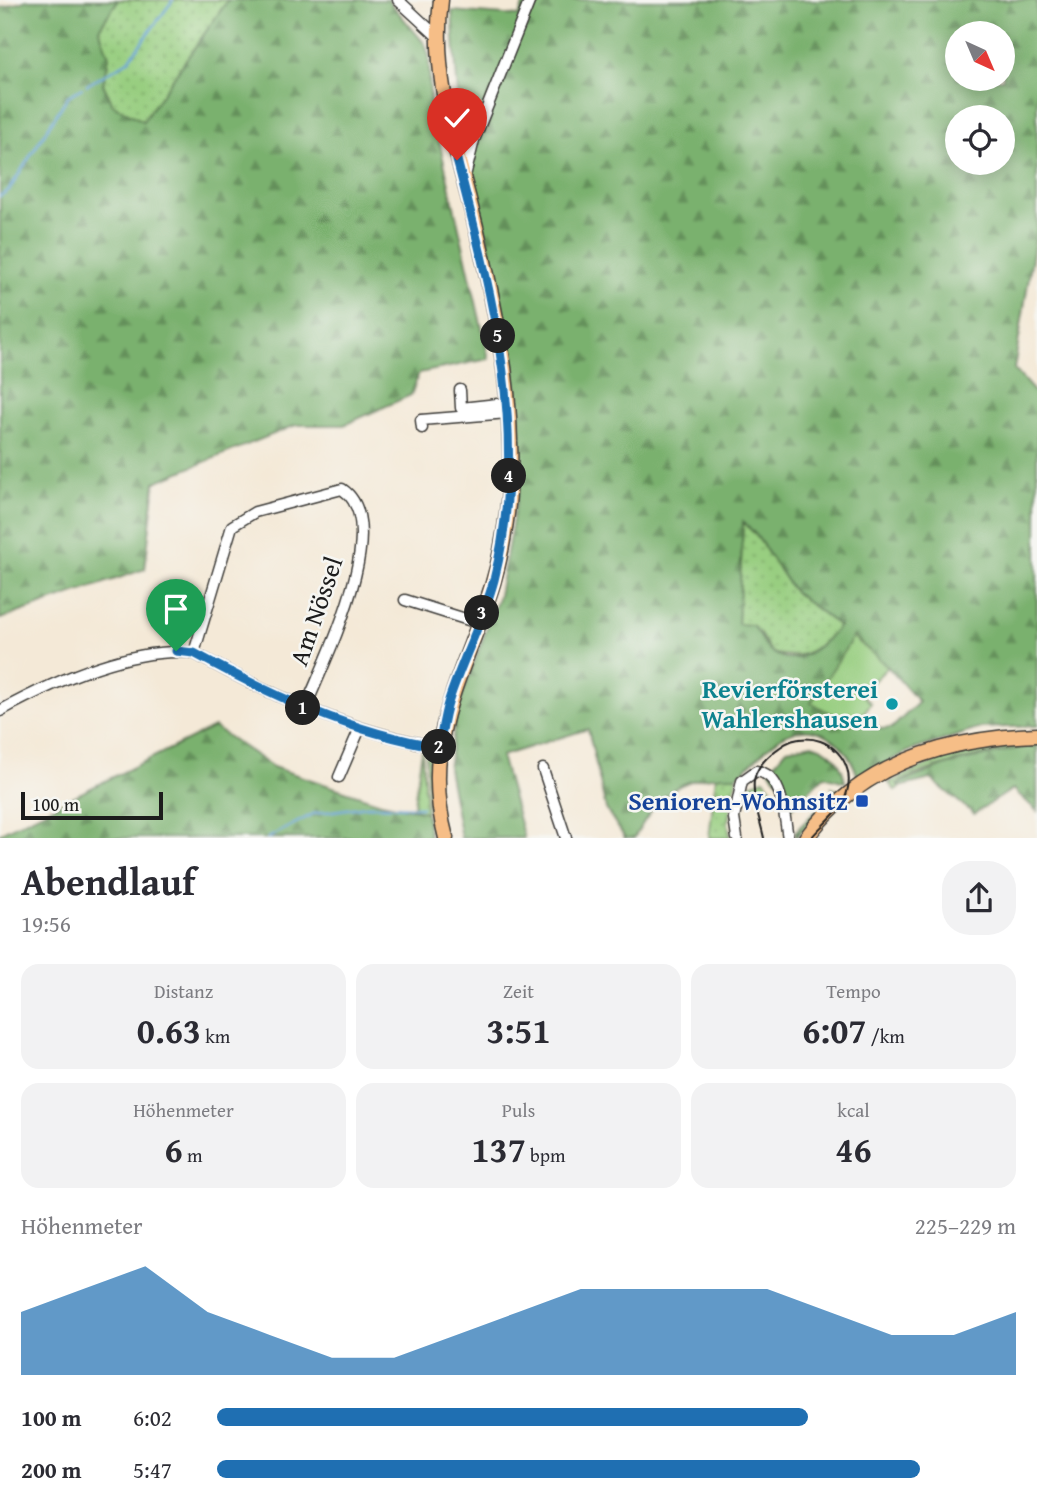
<!DOCTYPE html>
<html lang="de">
<head>
<meta charset="utf-8">
<style>
	body { margin:0; font-family:"Gentium Book Plus",serif; background:#f2f2f3; color:#2b2b33; height:100vh; display:flex; flex-direction:column; font-size:26px; white-space:nowrap }
	* { box-sizing:border-box; margin:0 }
	p { font-size:23px; color:#7c7c81 }
	.icon { flex:none; width:38px; height:38px; fill:none; stroke:currentColor; stroke-width:2; stroke-linecap:round; stroke-linejoin:round }
	.map { position:relative; height:838px; overflow:hidden }
	.sheet { display:flex; flex-direction:column; background:#fff; flex:1 }
	.sheet>* { flex:none }
	.needle { width:46px; rotate:136deg }
	.tools { position:absolute; left:945px; top:21px; display:grid; gap:14px }
	.tools a { display:grid; place-items:center; width:70px; height:70px; border-radius:50%; background:#fff; box-shadow:0 4px 18px #0003; font-size:35px }
	.scale { position:absolute; left:21px; bottom:18px; width:142px; box-sizing:border-box; padding-left:7px; border:4px solid #1c1c1c; border-top:0; font-size:19px; line-height:24px; white-space:nowrap; color:#1c1c1c; -webkit-text-stroke:5px #f6f6f2; paint-order:stroke }
	.pin { position:absolute; display:grid; place-items:center; width:60px; height:60px; color:#fff; margin:-72px -30px; border-radius:50% 50% 50% 0; rotate:-45deg; box-shadow:0 0 7px #0007 }
	.pin .icon { rotate:45deg }
	.km { position:absolute; width:35px; height:35px; margin:-18px; border-radius:50%; background:#222; color:#fff; font-size:19px; line-height:35px; text-align:center }
	.round { display:grid; place-items:center; flex:none; width:74px; height:74px; border-radius:28px; background:#f2f2f3 }
	.summary { display:flex; align-items:center; justify-content:space-between; height:119px; padding:0 21px }
	h1 { font-size:38px; font-weight:700; line-height:52px }
	.metrics { display:grid; grid-template-columns:repeat(3,1fr); gap:10px; height:119px; padding:7px 21px }
	.metrics div { display:grid; align-content:center; border-radius:18px; background:#f2f2f3; text-align:center }
	.metrics b { font-size:35px; font-weight:700 }
	.metrics small { font-size:19px; font-weight:400 }
	.metrics p { font-size:19px }
	.chart { height:196px; padding:14px 21px }
	.chart p { display:flex; justify-content:space-between }
	.chart svg { width:100%; height:126px; margin-top:7px; fill:#1f6fb2; opacity:.7 }
	ul { padding:0 21px; list-style:none; font-size:23px }
	li { display:grid; grid-template-columns:112px 84px 1fr; align-items:center; height:52px }
	li i { height:18px; border-radius:9px; background:#1f6fb2 }
	.map>svg:first-child { display:block }
	.grass { fill:url(#grass-dots); stroke:#5a754e; stroke-width:2 }
	.forest { fill:url(#forest-firs); stroke:#4b6645; stroke-width:2; fill-rule:evenodd }
	.garden { fill:#98ce80; stroke:#5a754e; stroke-width:2 }
	.lines { fill:none; stroke-linecap:round; stroke-linejoin:round }
	.stream { stroke:#64a1d5; stroke-width:2.5 }
	.minor-casing { stroke:#3c3b38; stroke-width:13 }
	.major-casing { stroke:#3c3b38; stroke-width:17 }
	.minor { stroke:#fff; stroke-width:10 }
	.major { stroke:#f6be87; stroke-width:14 }
	.tram { stroke:#1c1c1c; stroke-width:2 }
	.route-casing { stroke:#fff; stroke-width:14 }
	.route { stroke:#1f6fb2; stroke-width:9 }
	.culture-dot { fill:#0f9aa8; stroke:#f6f6f2; stroke-width:2.5 }
	.transit-dot { fill:#1a4fb4; stroke:#f6f6f2; stroke-width:2.5 }
	.labels { text-anchor:middle; stroke-width:5; stroke-linejoin:round; paint-order:stroke }
	.street-label { font-size:26px; fill:#1c1c1c; stroke:#f6f6f2 }
	.culture-label { font-size:26px; font-weight:bold; fill:#0d838f; stroke:#f6f6f2; text-anchor:end }
	.transit-label { font-size:26px; font-weight:bold; fill:#164399; stroke:#f6f6f2; text-anchor:end }
</style>
</head>
<body>
<div class="map">
<svg width="1037" height="838" viewBox="0 0 1037 838">
	<defs>
		<pattern id="grass-dots" width="8" height="8" patternUnits="userSpaceOnUse" patternTransform="scale(1.75)"><rect width="8" height="8" fill="#98ce80"/><path d="M2 2h.1M6 6h.1" fill="none" stroke="#82b06e" stroke-width="1.8" stroke-linecap="round"/></pattern>
		<pattern id="forest-firs" width="22" height="20" patternUnits="userSpaceOnUse" patternTransform="scale(1.75)"><rect width="22" height="20" fill="#7ab16e"/><path d="M5 1l3.5 6h-7zM16 11l3.5 6h-7z" fill="#638f5a"/></pattern>
	</defs>
	<rect width="100%" height="100%" fill="#f6f6f2"/>
	<filter id="ink" filterUnits="userSpaceOnUse"><feTurbulence type="fractalNoise" baseFrequency=".0143" numOctaves="2"/><feDisplacementMap in="SourceGraphic" scale="14" xChannelSelector="R" yChannelSelector="G"/><feConvolveMatrix kernelMatrix="1 2 1 2 8 2 1 2 1" color-interpolation-filters="sRGB"/></filter>
	<filter id="wash" filterUnits="userSpaceOnUse"><feTurbulence type="fractalNoise" baseFrequency=".00686" numOctaves="4" result="noise"/><feDisplacementMap in="SourceGraphic" scale="28" xChannelSelector="R" yChannelSelector="G"/><feGaussianBlur stdDeviation="1.57" result="paint"/><feColorMatrix in="noise" values="0 0 0 0 0 0 0 0 0 0 0 0 0 0 0 0 0 1.4 0 .05"/><feComposite in="paint" operator="in"/></filter>
	<g filter="url(#wash)">
		<rect width="100%" height="100%" fill="#f4e9d7"/>
		<path class="grass" d="M118,0h110l-84,122 -31,-17 -10,-21 6,-27 -10,-28z
			M743,522l13,13 38,57 46,34c-19,23 -38,36 -68,27l-14,-22 -20,-7z
			M1037,743v4c-27,-1 -118,21 -140,37l3,3 -5,3 -6,-7c46,-25 95,-40 148,-40z
			M422,750l4,62 -13,-3z
			M426,750l4,6 1,45 7,37h-4l-6,-37z
			M716,776h21l-9,45 2,17h-21z
			M764,779l8,10 -20,4 -5,-8z"/>
		<path class="forest" d="M28,0h90l-19,29 10,28 -6,27 10,21 30,16 85,-121h160l37,44 4,12 1,45 59,258 -70,14 -8,22 -67,30h-48l-141,57 -10,87 -145,50v-611z
			M525,0h512v228l-23,141 23,26v331l-56,2 -72,23 -51,26c-10,-32 -39,-60 -75,-41 -17,10 -30,27 -46,40 -57,-1 -75,14 -103,62h-9l-19,-29 -18,-80 -87,27 23,82h-63l-13,-70 9,-58 42,-115 23,-124 -2,-46 -7,-64 -17,-86 -36,-150 -8,-114 67,5zM957,33h46v46h-46zM957,117h46v46h-46zM743,522l13,13 38,57 45,34c-15,18 -42,44 -67,26 -10,-7 -12,-20 -20,-27l-14,-1zM853,637l35,30 31,35 -27,26 -12,1 -17,-15z
			M214,727l59,40 108,36 45,9 4,26h-430v-5z
			M812,744c19,6 30,17 33,38l-21,-6 -36,35 -6,-26 -13,-15 18,-21z
			M1029,746l8,1v64l-24,-22 -39,25 -43,-35 -31,8 -3,-3 52,-20z
			M832,787l9,5 -45,45 -1,-5 38,-39z"/>
		<path class="garden" d="M853,637l35,30 -27,26 10,10 -11,15 -9,6 -40,-21z"/>
		<g class="lines">
			<path class="stream" d="M87,85l41,-24 45,-61
				M0,196l9,-6 59,-94 14,-8
				M268,838l45,-24 54,-8 55,1"/>
		</g>
	</g>
	<g filter="url(#ink)">
		<g class="lines">
			<g class="minor-casing">
				<path id="minor" d="M398,0l40,37
					M464,180l10,-40 56,-140
					M460,390l1,18 46,-5
					M422,428l-1,-8 87,-7
					M405,600l73,23
					M194,653l38,-127 23,-14 87,-23c53,35 -20,176 -37,220
					M0,711c55,-30 131,-65 194,-58 78,43 157,79 245,94
					M543,769l23,69
					M339,777l21,-49
					M737,838l-3,-20 8,-37 14,-10c28,3 28,46 32,67"/>
			</g>
			<g class="major-casing">
				<path id="major" d="M441,0c-11,84 21,163 39,244 15,64 29,132 30,198 2,46 -4,97 -17,141 -28,90 -74,156 -47,255
					M806,838c55,-75 142,-100 231,-103"/>
			</g>
			<use href="#minor" class="minor"/>
			<use href="#major" class="major"/>
			<path class="tram" d="M764,838c-4,-18 -12,-40 -10,-58 2,-11 9,-19 17,-26 9,-7 17,-14 28,-15 30,-5 57,23 48,53 -5,19 -24,31 -36,46"/>
		</g>
	</g>
	<g class="lines" filter="url(#ink)">
		<g class="route-casing">
			<path id="route" d="M176,651l18,2c77,42 157,80 245,94 3,-15 5,-32 10,-47 13,-40 34,-79 45,-120 36,-142 -1,-282 -37,-420"/>
		</g>
		<use href="#route" class="route"/>
	</g>
	<circle class="culture-dot" cx="892" cy="704" r="7"/>
	<rect class="transit-dot" x="855" y="794" width="14" height="14" rx="3.5"/>
	<g class="labels">
		<g class="street-label">
			<text transform="translate(316 611) rotate(-71)" y="9">Am Nössel</text>
		</g>
		<g class="culture-label">
			<text x="878" y="698">Revierförsterei<tspan x="878" dy="30">Wahlershausen</tspan></text>
		</g>
		<g class="transit-label">
			<text x="848" y="810">Senioren-Wohnsitz</text>
		</g>
	</g>
</svg>
<div class="tools">
<a><svg class="needle" viewBox="-14 -14 28 28"><path d="M0-13l5 13h-10z" fill="#e53935"/><path d="M0 13l5-13h-10z" fill="#7c7c81"/></svg></a>
<a><svg class="icon" aria-label="locate" viewBox="0 0 24 24"><circle cx="12" cy="12" r="6"/><path d="M12 2v4M12 18v4M2 12h4M18 12h4"/></svg></a>
</div>
<div class="scale">100 m</div>
<div class="pin" style="left:176px;top:651px;background:#1e9e55"><svg class="icon" aria-label="arrive" viewBox="0 0 24 24"><path d="M6 21V4h12l-3 4 3 4H6"/></svg></div>
<div class="pin" style="left:457px;top:160px;background:#d93025"><svg class="icon" aria-label="check" viewBox="0 0 24 24"><path d="M5 12l5 5 9-10"/></svg></div>
<b class="km" style="left:303px;top:708px">1</b>
<b class="km" style="left:439px;top:747px">2</b>
<b class="km" style="left:482px;top:613px">3</b>
<b class="km" style="left:509px;top:476px">4</b>
<b class="km" style="left:498px;top:336px">5</b>
</div>
<section class="sheet">
<div class="summary"><div><h1>Abendlauf</h1><p>19:56</p></div><a class="round"><svg class="icon" aria-label="share" viewBox="0 0 24 24"><path d="M12 15V3M7 8l5-5 5 5M5 13v7h14v-7"/></svg></a></div>
<div class="metrics">
<div><p>Distanz</p><b>0.63<small> km</small></b></div>
<div><p>Zeit</p><b>3:51</b></div>
<div><p>Tempo</p><b>6:07<small> /km</small></b></div>
</div>
<div class="metrics">
<div><p>Höhenmeter</p><b>6<small> m</small></b></div>
<div><p>Puls</p><b>137<small> bpm</small></b></div>
<div><p>kcal</p><b>46</b></div>
</div>
<div class="chart"><p><span>Höhenmeter</span>225–229 m</p>
<svg viewBox="0 0 160 44" preserveAspectRatio="none"><path d="M0 44V22L10 14L20 6L30 22L40 30L50 38L60 38L70 30L80 22L90 14L100 14L110 14L120 14L130 22L140 30L150 30L160 22V44z"/></svg>
</div>
<ul>
<li><b>100 m</b>6:02<i style="width:74%"></i></li>
<li><b>200 m</b>5:47<i style="width:88%"></i></li>
</ul>
</section>
</body>
</html>
